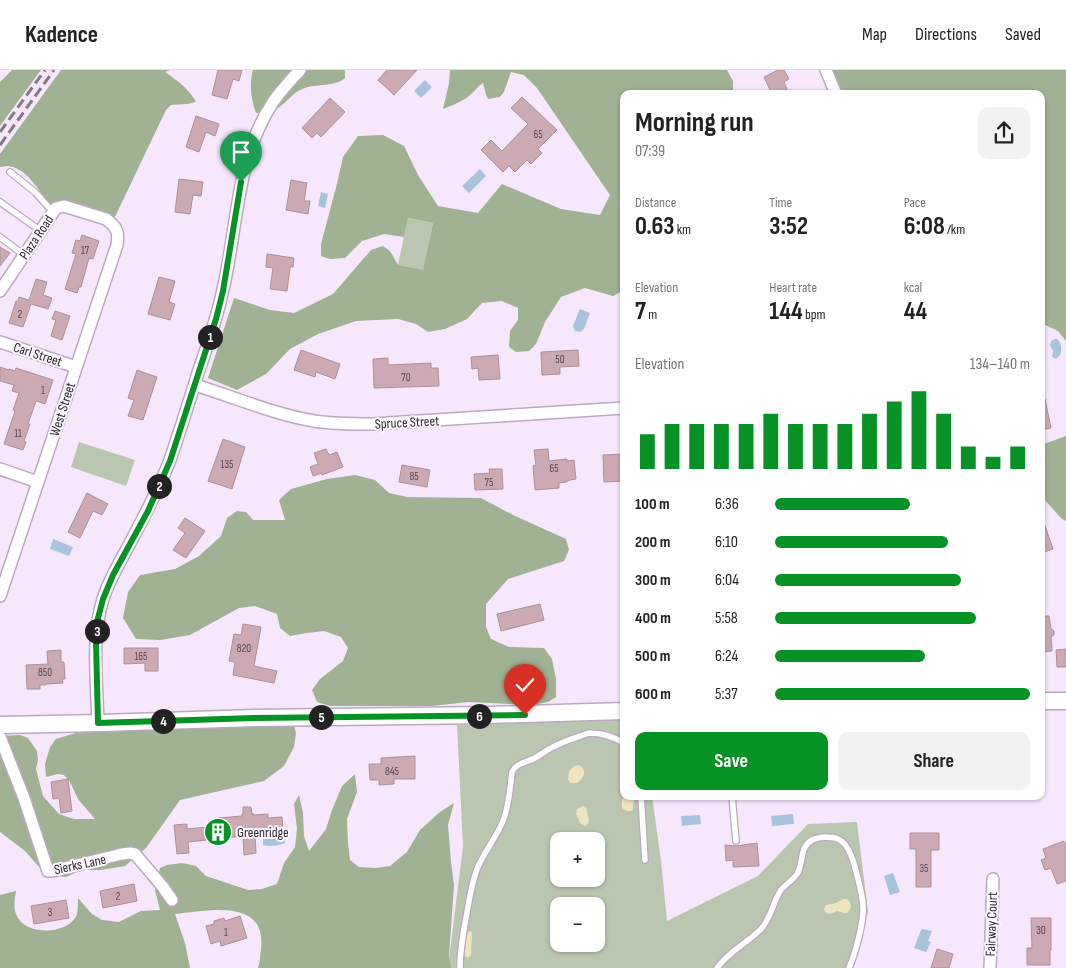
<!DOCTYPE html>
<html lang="en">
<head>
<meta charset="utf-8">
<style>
	body { margin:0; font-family:"Sofia Sans Condensed",sans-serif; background:#f2f2f2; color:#222; height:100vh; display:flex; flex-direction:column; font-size:19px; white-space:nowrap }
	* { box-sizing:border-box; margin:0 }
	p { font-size:16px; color:#767676 }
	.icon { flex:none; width:28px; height:28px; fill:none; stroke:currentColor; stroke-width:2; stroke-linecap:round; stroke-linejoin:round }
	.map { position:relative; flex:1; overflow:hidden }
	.sheet { position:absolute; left:620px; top:20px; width:425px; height:710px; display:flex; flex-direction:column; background:#fff; border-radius:10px; box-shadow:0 1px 4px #0004 }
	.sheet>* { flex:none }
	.controls { position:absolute; left:550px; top:762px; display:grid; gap:10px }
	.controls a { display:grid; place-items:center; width:55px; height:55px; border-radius:10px; background:#fff; box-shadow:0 1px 4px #0004; font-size:25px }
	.pin { position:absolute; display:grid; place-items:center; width:42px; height:42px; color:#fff; margin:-51px -21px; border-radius:50% 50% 50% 0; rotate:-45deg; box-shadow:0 0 5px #0007 }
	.pin .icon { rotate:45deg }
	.km { position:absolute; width:25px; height:25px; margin:-12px; border-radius:50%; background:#222; color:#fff; font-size:14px; line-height:25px; text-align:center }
	.round { display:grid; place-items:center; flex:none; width:52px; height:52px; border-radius:10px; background:#f2f2f2 }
	.summary { display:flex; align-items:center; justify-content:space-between; height:85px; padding:0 15px }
	h1 { font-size:28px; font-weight:700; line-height:38px }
	.figures { display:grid; grid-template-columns:repeat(3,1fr); gap:8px; height:85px; padding:5px 15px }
	.figures div { display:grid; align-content:center }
	.figures b { font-size:25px; font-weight:700 }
	.figures small { font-size:14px; font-weight:400 }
	.figures p { font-size:14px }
	.chart { height:140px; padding:10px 15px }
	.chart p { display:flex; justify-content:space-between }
	.chart svg { width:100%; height:90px; margin-top:5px; stroke:#079225; stroke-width:6 }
	.button { display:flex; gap:10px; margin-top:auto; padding:10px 15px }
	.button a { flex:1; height:58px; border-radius:10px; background:#079225; color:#fff; font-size:20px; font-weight:700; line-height:58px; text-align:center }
	.button a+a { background:#f2f2f2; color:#222 }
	ul { padding:0 15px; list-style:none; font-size:16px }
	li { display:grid; grid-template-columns:80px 60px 1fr; align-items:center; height:38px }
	li i { height:12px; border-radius:6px; background:#079225 }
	header { display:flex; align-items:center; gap:30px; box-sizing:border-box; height:70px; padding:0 25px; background:#fff; border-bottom:1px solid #e0e0e0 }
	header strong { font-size:24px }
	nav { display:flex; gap:28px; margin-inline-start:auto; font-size:18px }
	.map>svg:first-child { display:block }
	.green { fill:#bac6b0; fill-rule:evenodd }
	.forest { fill:#a1b193 }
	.sand { fill:#eee4bf }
	.water { fill:#aac3dd }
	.building { fill:#cbaab4; stroke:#af8f98 }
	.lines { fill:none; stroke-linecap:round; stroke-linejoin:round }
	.service-casing { stroke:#bba9c2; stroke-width:8 }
	.minor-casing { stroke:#bba9c2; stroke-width:14 }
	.secondary-casing { stroke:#bba9c2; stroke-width:19 }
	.service { stroke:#fff; stroke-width:5.5 }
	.minor { stroke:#fff; stroke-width:11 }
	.secondary { stroke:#fff; stroke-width:16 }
	.rail { stroke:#837886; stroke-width:3; stroke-dasharray:10 5; stroke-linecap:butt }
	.route-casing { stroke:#fff; stroke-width:10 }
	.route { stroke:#079225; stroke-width:6 }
	.labels { text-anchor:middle; stroke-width:4; stroke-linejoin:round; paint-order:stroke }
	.number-label { font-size:11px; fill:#564852 }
	.street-label { font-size:14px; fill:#2f2731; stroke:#fdf9fe }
	.poi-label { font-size:14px; fill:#2f2731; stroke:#fdf9fe; text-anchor:start }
</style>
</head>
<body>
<header>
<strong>Kadence</strong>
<nav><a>Map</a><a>Directions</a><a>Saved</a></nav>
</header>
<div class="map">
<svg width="1066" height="898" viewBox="0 0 1066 898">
	<rect width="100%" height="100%" fill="#f6e7fc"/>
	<path class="green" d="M408,148l25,5 -10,48 -25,-6z
		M79,372l56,18 -9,26 -55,-19z
		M624,649v77h28l9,65 6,60 91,-45 50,-52 49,-2 11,90 -15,56h-405l15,-122 -6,-121zM559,771h37v38h-37zM559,836h37v38h-37z"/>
	<path class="forest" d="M12,0h29l-41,56v-44z
		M61,0h109l-5,2c13,9 24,17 31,30l-9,2 -16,1 -5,5 -54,113 -6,-4 -53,-9c-11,-15 -25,-42 -45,-44 -3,0 -5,1 -8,1v-13z
		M253,0h92v8c-8,7 -19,6 -30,8 -5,0 -10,2 -15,4 -8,4 -11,10 -18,15 -7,7 -17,7 -26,8 -5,-13 -7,-29 -3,-43z
		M450,0h277l6,11v13h-109v196l-11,6 -28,-8 -24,9 -16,25 -9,22 -7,7 -13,1 -7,-5 1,-16 8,-11v-12l-16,-7 -20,2 -15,16 -22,10 -17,3 -12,-8 -18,-5 -42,2 -38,13 -28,15 -24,25 -29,16 -29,-12 26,-80 36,12 24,3 39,-19 38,-44 12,-4 7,5 8,14 25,5 10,-47 -25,-5 -4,19 -20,-3 -22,7 -17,17 -15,1 -9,-3v-12l16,-60 6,-27 15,-21 25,-1 21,11 14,29 20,31 40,7 24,-29 59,25 39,6 10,-20 -73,-107 -13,-13 -13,-3 -7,20 -4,5 -12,2 -2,-4 -3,-12c-5,3 -8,8 -13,12 -7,6 -17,10 -27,14l6,-26z
		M827,0h239v271l-8,-10 -17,-8v-229h-204z
		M1066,366v85l-4,-2 -21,-23v-51z
		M355,405l20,5 14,13 18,4 74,1 32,17 53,24 3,11 -5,11 -56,18 -22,25v23l5,12 18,8 35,1 8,11 4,20v18l-8,5 -16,3 -64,-3 -36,4h-102l-13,-4 -5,-12 8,-11 23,-18 5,-13 -7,-11 -17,-6 -17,2 -17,3 -10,-8 -3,-14 -22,-8 -16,2 -49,27 -30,5 -24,-1 -13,-21 5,-26 12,-17 35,-6 24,-13 22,-20 6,-18 10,-7 9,1 7,8h32l-6,-20 12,-11 36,-10z
		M293,653l3,10 -2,14 -10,19 -20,15 -84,19 -34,48 -21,18 -24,4h-20l-15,7 -12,-1 -14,-8 -15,-17 -25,-19v-96l20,-1 8,3 9,13 1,9 -2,9 7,27 16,18 15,5h21l-17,-20 -8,-17 -6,-7 -6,-1 -12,3 -1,-13 5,-17 6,-8 26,-8 83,-7 47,4 31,-4 13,3 25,-1z
		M355,704l2,18 -10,27 1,24 2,17 9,7 17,1 14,-2 17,-14 13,-22 20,-18 14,-9 -6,22 3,37 3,23 -5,71 2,12h-193c2,-6 2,-13 3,-19 6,-52 -54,-38 -86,-35l10,29 5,25h-190v-73l16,-4c-1,7 -3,16 0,23 8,23 54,21 61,0 1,-4 1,-11 1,-16l14,16 10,6 17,2 22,-11 19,-1 -5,-20 5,-22 7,-3 15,-2 14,3 10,10 42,14 14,-1 15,-5 7,-21 11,-16 2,-18 -3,-25 5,-9 4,18 1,23 5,15 17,-22 6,-19 10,-24z"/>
	<path class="sand" d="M579,695c9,5 5,13 -2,18h-7l-2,-4 1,-8 5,-5z
		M624,726h10l-1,13 -1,2h-6l-4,-3v-7z
		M583,736l3,2 3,12 -1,4 -3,2 -5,-3 -4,-9 1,-5z
		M843,829h4l3,3 1,6 -4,5h-3l-7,-2 -7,3 -5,-2 -1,-4 2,-3 10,-2z
		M469,861l3,1 -1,23 -3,3 -3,-2c0,-7 0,-19 4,-25z"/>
	<path class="water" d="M425,10l7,7 -11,11 -7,-7z
		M480,99l6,7 -17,17 -7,-7z
		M321,122l7,2 -3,14 -7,-2z
		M580,239l10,4 -6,16 -4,3 -5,-1 -2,-5z
		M1055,269h2c5,4 5,11 3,16l-4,4 -4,-2 1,-6 -3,-6 1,-4z
		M53,469l20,8 -4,9 -19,-7z
		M793,744l1,10 -22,2 -1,-10z
		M700,745l1,9 -19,2 -1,-10z
		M280,764l4,2 1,7c-6,3 -17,4 -22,2v-8l2,-1z
		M893,803l7,19 -10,3 -6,-19z
		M923,859l9,2 -4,10 3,1 -5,10 -12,-4 7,-18z"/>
	<path class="building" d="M218,0h24l-3,11 -6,-2 -6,20 -15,-4z
		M387,0h30l-23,25 -16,-15z
		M778,0h6l5,9 -5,3 5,12h-17l-8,-17z
		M522,27l35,33 -19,19 4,4 -11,11 -4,-4 -12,12 -6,-6 -6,6 -22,-22 10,-10 11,11 26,-27 -17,-16z
		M330,28l15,14 -24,25 -4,-4 -5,5 -10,-10z
		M196,46l23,8 -4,12 -9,-4 -7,20 -13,-5z
		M179,109l24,3 -2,14 -8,-1 -3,19 -15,-2z
		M291,110l16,3 -3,18h6l-2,13 -22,-4z
		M82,165l17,6 -6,18 -4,-1 -8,29h-2l-2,6 -12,-4 11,-35 -4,-1 4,-13 4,1z
		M0,177l10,6 -10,13z
		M267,184l27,4 -1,9h-3l-3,24 -17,-2 3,-21 -7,-1z
		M159,207l16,4 -6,21 6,2 -5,16 -22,-6z
		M36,209l11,3 -4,13 9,3 -4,11 -17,-5 -8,23 -14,-4 7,-22h2l1,-4 10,3z
		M55,241l15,5 -8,24 -11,-4 5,-16 -4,-1z
		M301,280l39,14 -5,15 -19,-7 -1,5 -21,-7z
		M578,280l1,16 -19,1v7l-18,1 -1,-23z
		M498,285l2,24 -21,1 -1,-12 -6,1 -1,-12z
		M388,288v7l43,-2v5h7l1,18 -65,2 -1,-29z
		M0,297l9,3v-1l6,2 1,-3 37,12 -8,24 -9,-3 -8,23h2l-6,17 2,1 -3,8 -19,-6 11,-33 -2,-1 6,-17 -7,-2 2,-6 -14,-4z
		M137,300l20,7 -14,43 -15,-4 6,-16 -6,-2z
		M1045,329l6,29 -10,2v-30z
		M223,369l22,8 -13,42 -24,-8z
		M326,379l3,6 8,-3 6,15 -21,8v-2l-9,3 -3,-9 8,-3 -4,-11z
		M548,379l1,12 18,-2v2l7,-1 2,19 -6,1 -4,2 -7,1v5l-24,2 -2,-24 3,-1 -2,-15z
		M624,384v27l-20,1 -1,-27z
		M402,395l28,5 -3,17 -28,-5z
		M489,399h13l1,20 -28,1 -1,-16 16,-1z
		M87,423l21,11 -6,11 -9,-4 -13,27 -12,-6z
		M185,448l20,13 -19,27 -13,-8 12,-17 -7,-5z
		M1041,450h2l10,29 -12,4z
		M540,534l4,16 -43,11 -4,-17z
		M1041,546h8l2,13 3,2v4l-3,2 1,14 -11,1z
		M243,554l18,3 -7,39 23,5 -3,12 -41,-8 2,-13 -6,-1 5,-27 7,1z
		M124,578h34v23h-13v-8l-21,1z
		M1066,579v18h-9l-1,-17z
		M61,580v12h3l1,17h-3l1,4 -17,1v1h-6v4h-13l-1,-24 22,-1 -1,-13z
		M415,686v23h-21v5l-15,1v-5h-9l-1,-16h12v-6z
		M68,709l4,32 -11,2 -2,-15 -6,1 -2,-17z
		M243,737h8l1,7 1,-1v2l15,-1v4l14,-1 1,12 -22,2v3h-6l1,19 -12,2 -1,-19 -55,6 1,11 -12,1 -3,-29 13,-1v5l32,-3v-8l23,-2v-2h1z
		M910,763h29v17h-8v37h-15v-38h-6z
		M1064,771l2,5v35l-9,3 -6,-16 -6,2 -4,-10 5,-2 -3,-9z
		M757,773l2,23 -26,1v-7l-7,1 -1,-16 11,1z
		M134,814l3,17 -34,7 -3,-17z
		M66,830l3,18 -35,6 -3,-18z
		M240,846l7,22 -26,8 -1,-5 -9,3 -5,-18 8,-2v-3l10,-3 1,3z
		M1031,848h20v32h-1v15h-23v-17h5z
		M937,879l16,5 -4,14h-18z"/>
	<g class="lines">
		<g class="service-casing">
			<path id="service" d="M10,102l25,20 18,20
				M0,132l41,29
				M0,167l24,18
				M641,726l4,64
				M732,726l4,45
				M460,898c0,-17 3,-34 6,-50 3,-16 5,-33 11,-49 7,-17 19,-31 26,-48 6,-15 7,-33 9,-49 5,-10 14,-9 23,-14 7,-4 13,-9 20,-12 11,-6 23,-9 34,-13 12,0 25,4 35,10
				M717,898c11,-16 30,-25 43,-38 12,-12 12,-27 21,-40 5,-6 12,-10 16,-16 7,-11 2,-27 15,-34 4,-2 8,-2 11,-3 5,0 11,0 15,2 13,5 18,32 21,44 2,9 5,19 4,30 -1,15 -8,41 -14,55"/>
		</g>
		<g class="minor-casing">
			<path id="minor" d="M826,0l10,24
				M0,221l56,-83 8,-2 42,13c11,8 13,13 11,26l-117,351
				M0,272l76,25
				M195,315c39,12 78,29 119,36 19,3 39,3 58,3l252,-16
				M0,399l38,13
				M98,653c-1,-39 -7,-86 5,-124 6,-19 17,-37 26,-54 15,-28 30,-56 41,-85 10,-29 19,-58 28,-87 9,-26 18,-52 24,-79 16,-66 13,-134 51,-192 8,-12 18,-22 27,-32
				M0,667l24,61 24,73h4l70,-17 8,-1 5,1 28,33 9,13
				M990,898l3,-89"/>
		</g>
		<g class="secondary-casing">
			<path id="secondary" d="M1041,631h25
				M0,655l101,-2 153,-5 233,-3 137,-4"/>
		</g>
		<use href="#service" class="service"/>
		<use href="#minor" class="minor"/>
		<use href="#secondary" class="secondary"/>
		<path class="rail" d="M0,62l45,-62
			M0,75l54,-75"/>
	</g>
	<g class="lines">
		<g class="route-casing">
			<path id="route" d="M241,112l-18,109 -7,28 -46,142 -22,50 -35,64 -10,24 -6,23 -1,20 2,81 156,-5 271,-3"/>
		</g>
		<use href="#route" class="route"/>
	</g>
	<defs>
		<g id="building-disc" transform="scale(1.4375)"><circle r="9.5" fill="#079225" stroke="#fdf9fe"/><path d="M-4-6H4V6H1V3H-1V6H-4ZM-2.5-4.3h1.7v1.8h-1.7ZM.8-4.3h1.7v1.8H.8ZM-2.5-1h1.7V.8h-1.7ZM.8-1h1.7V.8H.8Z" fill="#fff"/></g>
	</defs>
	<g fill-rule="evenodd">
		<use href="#building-disc" x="218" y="762"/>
	</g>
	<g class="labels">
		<g class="number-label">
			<text x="538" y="68">65</text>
			<text x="85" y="184">17</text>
			<text x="20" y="248">2</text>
			<text x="560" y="293">50</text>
			<text x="406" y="311">70</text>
			<text x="43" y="324">1</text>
			<text x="18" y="367">11</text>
			<text x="227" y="398">135</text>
			<text x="554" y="402">65</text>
			<text x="414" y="410">85</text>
			<text x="489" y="416">75</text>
			<text x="244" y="582">820</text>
			<text x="141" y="590">165</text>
			<text x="45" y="606">850</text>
			<text x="392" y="705">845</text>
			<text x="924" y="802">35</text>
			<text x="118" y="830">2</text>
			<text x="50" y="846">3</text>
			<text x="1041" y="864">30</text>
			<text x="226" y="866">1</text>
		</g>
		<g class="street-label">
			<text transform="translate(36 167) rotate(-56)" y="5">Plaza Road</text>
			<text transform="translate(38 284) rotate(18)" y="5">Carl Street</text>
			<text transform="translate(62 339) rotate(-72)" y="5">West Street</text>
			<text transform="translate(407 352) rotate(-3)" y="5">Spruce Street</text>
			<text transform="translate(80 794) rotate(-12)" y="5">Sierks Lane</text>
			<text transform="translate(991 854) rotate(-88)" y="5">Fairway Court</text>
		</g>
		<g class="poi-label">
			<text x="237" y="767">Greenridge</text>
		</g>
	</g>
</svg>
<div class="controls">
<a>+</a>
<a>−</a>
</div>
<div class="pin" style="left:241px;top:112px;background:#1e9e55"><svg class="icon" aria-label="arrive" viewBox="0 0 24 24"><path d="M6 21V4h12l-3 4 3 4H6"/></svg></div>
<div class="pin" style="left:525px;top:645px;background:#d93025"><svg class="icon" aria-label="check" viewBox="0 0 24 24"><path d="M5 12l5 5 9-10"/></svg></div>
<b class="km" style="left:210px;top:267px">1</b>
<b class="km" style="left:159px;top:416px">2</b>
<b class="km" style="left:97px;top:561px">3</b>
<b class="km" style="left:163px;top:651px">4</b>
<b class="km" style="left:321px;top:647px">5</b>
<b class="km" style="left:479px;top:646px">6</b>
<section class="sheet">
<div class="summary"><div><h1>Morning run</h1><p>07:39</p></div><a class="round"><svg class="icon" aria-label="share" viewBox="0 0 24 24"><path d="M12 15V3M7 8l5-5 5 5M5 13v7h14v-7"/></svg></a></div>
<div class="figures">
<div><p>Distance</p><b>0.63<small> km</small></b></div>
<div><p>Time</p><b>3:52</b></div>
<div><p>Pace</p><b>6:08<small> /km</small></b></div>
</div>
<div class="figures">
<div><p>Elevation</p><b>7<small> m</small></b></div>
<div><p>Heart rate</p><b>144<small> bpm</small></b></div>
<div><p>kcal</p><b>44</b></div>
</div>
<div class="chart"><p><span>Elevation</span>134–140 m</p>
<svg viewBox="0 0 160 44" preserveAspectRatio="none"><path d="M5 44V27M15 44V22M25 44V22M35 44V22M45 44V22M55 44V17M65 44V22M75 44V22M85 44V22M95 44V17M105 44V11M115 44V6M125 44V17M135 44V33M145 44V38M155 44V33"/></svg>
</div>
<ul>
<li><b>100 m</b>6:36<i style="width:53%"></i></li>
<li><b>200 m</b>6:10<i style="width:68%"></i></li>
<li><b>300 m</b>6:04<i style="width:73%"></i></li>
<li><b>400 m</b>5:58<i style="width:79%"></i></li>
<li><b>500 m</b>6:24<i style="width:59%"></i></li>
<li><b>600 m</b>5:37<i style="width:100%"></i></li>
</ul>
<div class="button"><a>Save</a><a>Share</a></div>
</section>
</div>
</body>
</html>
